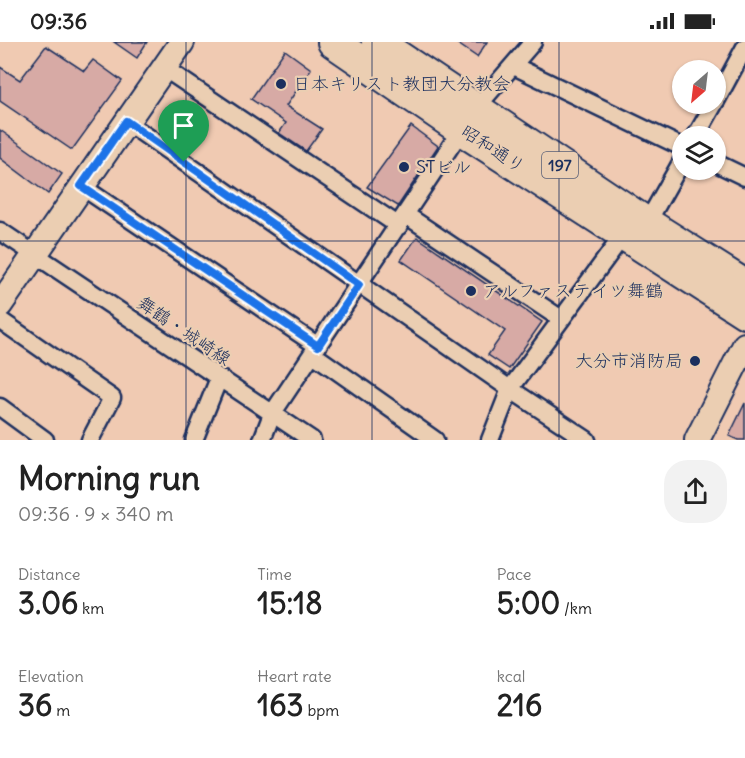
<!DOCTYPE html>
<html lang="en">
<head>
<meta charset="utf-8">
<style>
	body { margin:0; font-family:Delius,"Klee One",sans-serif; background:#f2f2f2; color:#222; height:100vh; display:flex; flex-direction:column; font-size:22px; white-space:nowrap }
	* { box-sizing:border-box; margin:0 }
	p { font-size:20px; color:#767676 }
	.icon { flex:none; width:33px; height:33px; fill:none; stroke:currentColor; stroke-width:2; stroke-linecap:round; stroke-linejoin:round }
	.map { position:relative; height:398px; overflow:hidden }
	.panel { display:flex; flex-direction:column; background:#fff; flex:1 }
	.panel>* { flex:none }
	.needle { width:39px; rotate:208deg }
	.buttons { position:absolute; left:672px; top:18px; display:grid; gap:12px }
	.buttons a { display:grid; place-items:center; width:54px; height:54px; border-radius:50%; background:#fff; box-shadow:0 2px 4px #0004; font-size:30px }
	.pin { position:absolute; display:grid; place-items:center; width:51px; height:51px; color:#fff; margin:-62px -26px; border-radius:50% 50% 50% 0; rotate:-45deg; box-shadow:0 0 6px #0007 }
	.pin .icon { rotate:45deg }
	.round { display:grid; place-items:center; flex:none; width:63px; height:63px; border-radius:24px; background:#f2f2f2 }
	.headline { display:flex; align-items:center; justify-content:space-between; height:102px; padding:0 18px }
	h1 { font-size:33px; font-weight:800; line-height:45px }
	.metrics { display:grid; grid-template-columns:repeat(3,1fr); gap:9px; height:102px; padding:6px 18px }
	.metrics div { display:grid; align-content:center }
	.metrics b { font-size:30px; font-weight:800 }
	.metrics small { font-size:16px; font-weight:400 }
	.metrics p { font-size:16px }
	.status { display:flex; justify-content:space-between; align-items:center; height:42px; padding:0 30px; background:#fff; direction:ltr }
	.status svg { height:16px; fill:currentColor }
	.map>svg:first-child { display:block }
	.building { fill:#d7aaa5; stroke:#1b2f5e; stroke-width:1.5 }
	.lines { fill:none; stroke-linecap:round; stroke-linejoin:round }
	.street-casing { stroke:#1b2f5e; stroke-width:21 }
	.secondary-casing { stroke:#1b2f5e; stroke-width:28 }
	.highway-casing { stroke:#1b2f5e; stroke-width:34 }
	.street { stroke:#ebceb2; stroke-width:16 }
	.secondary { stroke:#ebceb2; stroke-width:24 }
	.highway { stroke:#ebceb2; stroke-width:30 }
	.route-casing { stroke:#fff; stroke-width:12 }
	.route { stroke:#1a73e8; stroke-width:8 }
	.grid { fill:none; stroke:#1b2f5e; stroke-width:1.5; stroke-opacity:0.55 }
	.poi-dot { fill:#1b2f5e; stroke:#ebceb2; stroke-width:2 }
	.labels { text-anchor:middle; stroke-width:4.5; stroke-linejoin:round; paint-order:stroke }
	.shield { fill:#ebceb2; stroke:#595f77; stroke-width:1.5 }
	.shield-label { font-size:16px; font-weight:bold; fill:#1b2f5e }
	.poi-label { font-size:18px; fill:#1b2f5e; stroke:#ebceb2; text-anchor:start }
	.street-label { font-size:18px; fill:#1b2f5e; stroke:#ebceb2 }
</style>
</head>
<body>
<div class="status"><b>09:36</b><svg viewBox="0 0 49 12"><path d="M0 12V9h3v3zM5 12V6h3v6zM10 12V3h3v9zM15 12V0h3v12zM26 1h20v11H26zM47 4h2v5h-2z"/></svg></div>
<div class="map">
<svg width="745" height="398" viewBox="0 0 745 398">
	<rect width="100%" height="100%" fill="#f0cab2"/>
	<filter id="ink" filterUnits="userSpaceOnUse"><feTurbulence type="fractalNoise" baseFrequency=".0167" numOctaves="2"/><feDisplacementMap in="SourceGraphic" scale="12" xChannelSelector="R" yChannelSelector="G"/><feConvolveMatrix kernelMatrix="1 2 1 2 8 2 1 2 1" color-interpolation-filters="sRGB"/></filter>
	<g filter="url(#ink)">
		<path class="building" d="M114,0h33l-10,16z
			M455,0h32l-10,15z
			M46,4l38,25 9,-11 29,21 -50,69 -72,-49v-34l20,13z
			M285,8l26,19 -25,37 36,23 -16,22 -27,-18 7,-10 -35,-24z
			M411,84l27,20 -40,60 -31,-19z
			M0,88l62,44 -14,20 -48,-36z
			M417,195l125,85 -33,47 -21,-14 17,-24 -104,-71z
			M745,361v37h-7l-9,-4z"/>
		<g class="lines">
			<g class="street-casing">
				<path id="street" d="M514,24l168,81
					M164,26l235,158
					M716,59l29,-54
					M125,79l385,268 77,51
					M696,94l18,-32
					M716,121l29,14
					M81,144l237,160
					M406,173l155,104
					M647,181l35,-62
					M0,189l312,209
					M0,278l112,78 -22,42
					M313,312l122,86
					M0,365l45,33
					M194,398l25,-62
					M262,398l10,-26 204,-306 57,-66
					M490,398l20,-51 114,-155"/>
			</g>
			<g class="secondary-casing">
				<path id="secondary" d="M0,263l182,-263
					M697,398l48,-95"/>
			</g>
			<g class="highway-casing">
				<path id="highway" d="M333,0l130,89 282,182
					M377,0l270,181 98,62"/>
			</g>
			<use href="#street" class="street"/>
			<use href="#secondary" class="secondary"/>
			<use href="#highway" class="highway"/>
		</g>
	</g>
	<g class="lines" filter="url(#ink)">
		<g class="route-casing">
			<path id="route" d="M126,79l233,164 -41,61 -237,-160z"/>
		</g>
		<use href="#route" class="route"/>
	</g>
	<path class="grid" d="M186,0v398M372,0v398M559,0v398M0,199h745"/>
	<g class="poi-dot">
		<circle cx="281" cy="42" r="6"/>
		<circle cx="404" cy="125" r="6"/>
		<circle cx="471" cy="249" r="6"/>
		<circle cx="695" cy="319" r="6"/>
	</g>
	<g class="labels">
		<rect class="shield" x="542" y="110" width="36" height="26" rx="4.5"/>
		<g class="shield-label">
			<text x="560" y="129">197</text>
		</g>
		<g class="poi-label">
			<text x="293" y="48">日本キリスト教団大分教会</text>
			<text x="416" y="131">STビル</text>
			<text x="483" y="255">アルファステイツ舞鶴</text>
			<text x="683" y="325" text-anchor="end">大分市消防局</text>
		</g>
		<g class="street-label">
			<text transform="translate(493 107) rotate(33)" y="6">昭和通り</text>
			<text transform="translate(184 289) rotate(34)" y="6">舞鶴・城崎線</text>
		</g>
	</g>
</svg>
<div class="buttons">
<a><svg class="needle" viewBox="-14 -14 28 28"><path d="M0-13l5 13h-10z" fill="#e53935"/><path d="M0 13l5-13h-10z" fill="#767676"/></svg></a>
<a><svg class="icon" aria-label="layers" viewBox="0 0 24 24"><path d="M12 4l9 5-9 5-9-5zM3 14l9 5 9-5"/></svg></a>
</div>
<div class="pin" style="left:184px;top:120px;background:#1e9e55"><svg class="icon" aria-label="arrive" viewBox="0 0 24 24"><path d="M6 21V4h12l-3 4 3 4H6"/></svg></div>
</div>
<section class="panel">
<div class="headline"><div><h1>Morning run</h1><p>09:36 · 9 × 340 m</p></div><a class="round"><svg class="icon" aria-label="share" viewBox="0 0 24 24"><path d="M12 15V3M7 8l5-5 5 5M5 13v7h14v-7"/></svg></a></div>
<div class="metrics">
<div><p>Distance</p><b>3.06<small> km</small></b></div>
<div><p>Time</p><b>15:18</b></div>
<div><p>Pace</p><b>5:00<small> /km</small></b></div>
</div>
<div class="metrics">
<div><p>Elevation</p><b>36<small> m</small></b></div>
<div><p>Heart rate</p><b>163<small> bpm</small></b></div>
<div><p>kcal</p><b>216</b></div>
</div>
</section>
</body>
</html>
